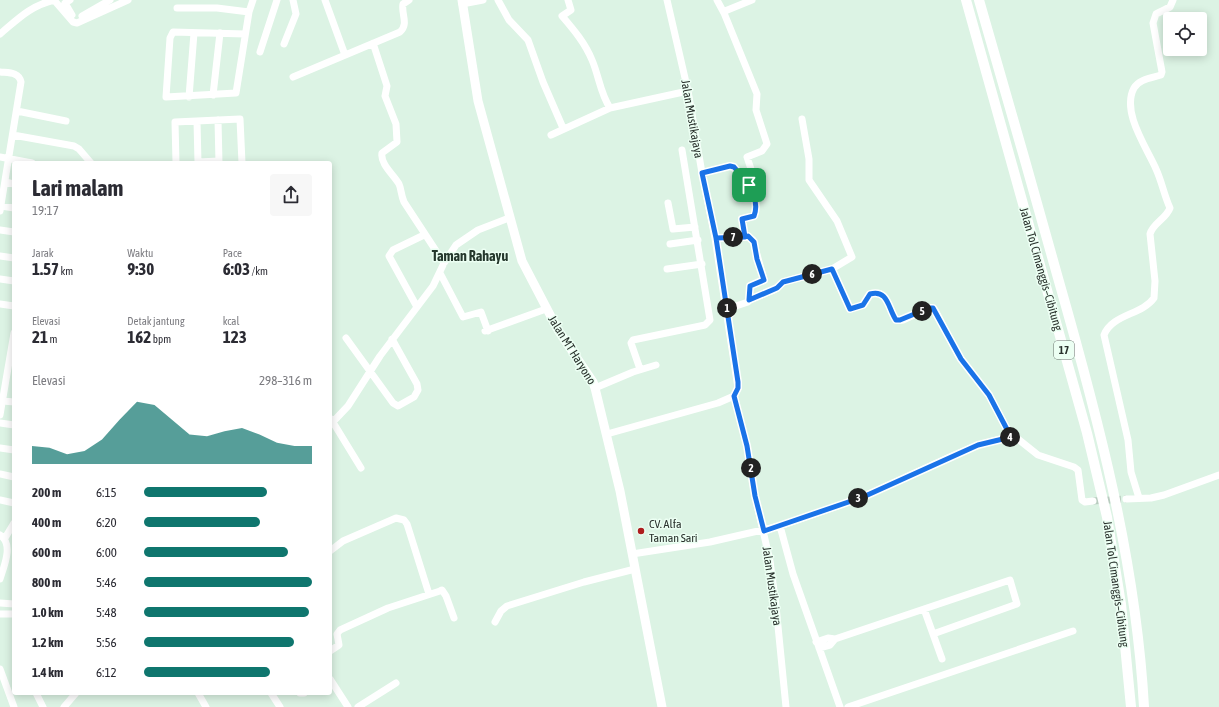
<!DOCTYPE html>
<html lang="id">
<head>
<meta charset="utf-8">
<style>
	body { margin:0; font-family:"Asap Condensed",sans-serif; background:#f7f7f7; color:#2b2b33; height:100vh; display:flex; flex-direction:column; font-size:15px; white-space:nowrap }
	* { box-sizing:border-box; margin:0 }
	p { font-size:13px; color:#7c7c81 }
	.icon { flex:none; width:22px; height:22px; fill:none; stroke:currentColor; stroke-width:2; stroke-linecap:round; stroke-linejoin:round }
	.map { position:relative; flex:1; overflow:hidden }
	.drawer { position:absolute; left:12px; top:161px; width:320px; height:534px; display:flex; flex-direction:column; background:#fff; border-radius:4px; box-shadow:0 2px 10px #0003 }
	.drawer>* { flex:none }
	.controls { position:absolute; left:1163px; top:12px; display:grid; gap:8px }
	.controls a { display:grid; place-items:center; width:44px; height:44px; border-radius:4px; background:#fff; box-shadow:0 2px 10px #0003; font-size:20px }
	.pin { position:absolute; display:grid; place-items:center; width:34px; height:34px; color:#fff; margin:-17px; border-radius:8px; box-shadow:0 2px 6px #0006 }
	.km { position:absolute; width:20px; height:20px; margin:-10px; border-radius:50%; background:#222; color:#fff; font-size:11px; line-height:20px; text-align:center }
	.round { display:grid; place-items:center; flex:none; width:42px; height:42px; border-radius:4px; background:#f7f7f7 }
	.headline { display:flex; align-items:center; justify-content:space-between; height:68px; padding:0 20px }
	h1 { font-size:22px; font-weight:700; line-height:30px }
	.stats { display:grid; grid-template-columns:repeat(3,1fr); gap:6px; height:68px; padding:4px 20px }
	.stats div { display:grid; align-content:center }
	.stats b { font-size:17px; font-weight:700 }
	.stats small { font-size:11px; font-weight:400 }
	.stats p { font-size:11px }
	.chart { height:112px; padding:8px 20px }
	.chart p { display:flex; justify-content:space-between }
	.chart svg { width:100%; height:72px; margin-top:4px; fill:#0f766e; opacity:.7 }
	ul { padding:0 20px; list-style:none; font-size:13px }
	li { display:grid; grid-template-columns:64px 48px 1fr; align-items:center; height:30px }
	li i { height:10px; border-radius:5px; background:#0f766e }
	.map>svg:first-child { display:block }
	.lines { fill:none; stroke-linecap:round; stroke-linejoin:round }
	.minor-tunnel { stroke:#b8ccbf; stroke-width:7; stroke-dasharray:7 3.5; stroke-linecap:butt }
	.minor { stroke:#fff; stroke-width:7 }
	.major { stroke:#fff; stroke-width:9 }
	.highway { stroke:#fff; stroke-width:10 }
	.route-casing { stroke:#fff; stroke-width:8 }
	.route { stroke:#1a73e8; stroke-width:5 }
	.poi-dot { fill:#ae1d1d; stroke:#ecfff3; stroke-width:1.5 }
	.labels { text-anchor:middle; stroke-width:3; stroke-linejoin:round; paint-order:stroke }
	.shield { fill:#ecfff3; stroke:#646f68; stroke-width:1 }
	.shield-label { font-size:11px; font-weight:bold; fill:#29312c }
	.street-label { font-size:12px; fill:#29312c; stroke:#ecfff3 }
	.poi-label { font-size:12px; fill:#29312c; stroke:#ecfff3; text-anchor:start }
	.quarter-label { font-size:14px; font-weight:bold; fill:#25382d; stroke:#ecfff3 }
</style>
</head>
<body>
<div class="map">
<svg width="1219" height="707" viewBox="0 0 1219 707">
	<rect width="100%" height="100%" fill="#dcf3e4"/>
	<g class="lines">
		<path class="minor-tunnel" d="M1093,501l33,-2"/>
		<path class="minor" d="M70,0l-5,3 7,12
			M325,0l20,55
			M498,0l11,20 19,20 15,42 20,46
			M568,0l3,10 -9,6c12,14 23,27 30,44 7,16 8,33 18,48
			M717,0l7,13
			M462,4l21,-4
			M177,8h40l32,4 4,-12
			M82,16l28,-16
			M0,34c18,-15 30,-28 54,-34l19,22 4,1 51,-23
			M245,34l-72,-2 -3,6 -4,59 70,-4 13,-81
			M373,43l14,43 -2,10 11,28 1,18 -15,11c-2,11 12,22 17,31 2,4 2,11 5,18l40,61
			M284,44l12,-30 -3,-14
			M260,52l17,-52
			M0,72c9,1 19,0 21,10l-21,129
			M293,77l107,-45c9,-8 1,-18 3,-28l6,-4
			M213,95l7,-62
			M189,97l5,-64
			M17,111l49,10
			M218,120l1,43
			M197,121l1,42
			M13,135l61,11 5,3 12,14
			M551,135l59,-27 78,-17
			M0,157l32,6
			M198,162l21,-1
			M176,163l-1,-41 65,-3 2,44
			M702,173l28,-7c14,6 32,35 24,50l-12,3 3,18
			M746,180l5,-11 -4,-12 15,-6 5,-7 -11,-34 1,-16 -33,-81 1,-2 27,-11
			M5,182l9,2
			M668,203l5,26 22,-2
			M1,206l13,2
			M0,230l14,2
			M715,238l33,-2 5,4 11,40 -14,6 -1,14
			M670,244l28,-4
			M0,256l14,2
			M667,269l35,-5
			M832,269l18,40 13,-4 7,-11c18,-5 18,14 26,26h7l26,-12 6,2 23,45 31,40 22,42
			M440,273l23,44 18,-5 7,19
			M0,279l14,2
			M0,304l14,2
			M417,307l-28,-51 4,-6 31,-15
			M731,314l-1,-6 18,-6 1,-2 25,-10 9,-8 49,-13 20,-12 -15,-36 -28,-41v-21l-7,-40
			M485,331l61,-22
			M346,338l47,65 5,3 16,-9 4,-7 -1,-6 -25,-45
			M640,369l-9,-26 2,-3 72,-15 5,-5 -28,-170
			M595,388l38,-16 23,-7
			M734,396l13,50 8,50 15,65 6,45 10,101
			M3,401l11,1
			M0,415l14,-82
			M331,419l30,49
			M0,423l14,2
			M330,425l18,-19 32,-50 53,-70 11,-23 12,-18 22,-15 31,-12
			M607,434l111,-31 16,-7 4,-8 -23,-150 -13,-65 -14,-82 -21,-91
			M0,448l14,2
			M0,474l14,3
			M1139,498l-8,-26 -3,-32 -24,-105c8,-21 38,-20 50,-37l1,-17 -5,-47c3,-11 16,-15 20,-26 -6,-13 -8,-26 -14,-39 -9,-21 -35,-57 -22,-81 5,-9 18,-10 27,-13l1,-3 -9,-49 3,-9 14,-7 3,-7
			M1126,499l25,-1 13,-3 55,-20
			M0,500l14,3
			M780,526l13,48 47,133
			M0,535c14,9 4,31 0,44
			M5,538l9,-15
			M330,551l13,-10 53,-23 8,2 3,4 22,70
			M632,554l78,-12 70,-16 83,-29 87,-40 28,-12 29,-8 11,2 20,16 36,12 4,3 4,30 3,2 8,-1
			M0,603l14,1
			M924,609l18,50
			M0,614h14
			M495,622l6,-11 6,-5 77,-24 51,-13
			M816,642l12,-4 7,1
			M819,648l11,-3 5,-6 175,-59 7,24 -84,30
			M330,651l9,-6 -2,-11 3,-4 48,-22 52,-17 2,-1 4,6 8,22
			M0,669l14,38
			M330,679l18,28
			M36,693l7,14
			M198,693l8,14
			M271,693l9,14
			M300,693h4
			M64,707l12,-14
			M358,707l38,-24
			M848,707l225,-76"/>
		<path class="major" d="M462,0l16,101 44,160 36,69 35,52 2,6 25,103 42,216"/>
		<path class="highway" d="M966,0l121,433 20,84 14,87 10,103
			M979,0c27,93 53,185 79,278 40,140 78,283 86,429"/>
	</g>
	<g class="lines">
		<g class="route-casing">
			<path id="route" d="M749,185c5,9 9,21 5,31l-12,3 3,18 -29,1 22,144v6l-4,8 13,50 8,50 9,35 99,-34 115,-52 33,-8 -22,-42 -28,-36 -28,-51h-4l-29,12h-4c-8,-12 -8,-31 -26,-26l-7,11 -13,4 -18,-40 -49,13 -6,6 -28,12 1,-14 14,-6 -7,-21 -3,-17 -6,-6 -3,1 -29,1 -14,-65 28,-7 4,1 15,18"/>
		</g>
		<use href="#route" class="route"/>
	</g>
	<circle class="poi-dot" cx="641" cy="531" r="4"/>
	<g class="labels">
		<rect class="shield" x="1054" y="341" width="20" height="18" rx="3"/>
		<g class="shield-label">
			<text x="1064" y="354">17</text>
		</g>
		<g class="street-label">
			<text transform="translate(692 119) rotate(80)" y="4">Jalan Mustikajaya</text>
			<text transform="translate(1041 269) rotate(74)" y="4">Jalan Tol Cimanggis–Cibitung</text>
			<text transform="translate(572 350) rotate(58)" y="4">Jalan MT Haryono</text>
			<text transform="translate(1116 584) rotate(82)" y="4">Jalan Tol Cimanggis–Cibitung</text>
			<text transform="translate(772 586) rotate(82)" y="4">Jalan Mustikajaya</text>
		</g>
		<g class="poi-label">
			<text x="649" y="528">CV. Alfa<tspan x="649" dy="14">Taman Sari</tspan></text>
		</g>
		<g class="quarter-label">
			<text x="470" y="261">Taman Rahayu</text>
		</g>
	</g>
</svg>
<div class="controls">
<a><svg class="icon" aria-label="locate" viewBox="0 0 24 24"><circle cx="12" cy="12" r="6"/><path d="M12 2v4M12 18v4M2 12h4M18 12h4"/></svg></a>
</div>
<div class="pin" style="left:749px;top:185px;background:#1e9e55"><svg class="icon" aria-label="arrive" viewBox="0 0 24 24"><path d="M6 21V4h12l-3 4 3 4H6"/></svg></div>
<b class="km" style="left:727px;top:308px">1</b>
<b class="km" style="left:751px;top:468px">2</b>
<b class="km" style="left:858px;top:498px">3</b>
<b class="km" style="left:1010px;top:437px">4</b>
<b class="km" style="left:922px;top:311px">5</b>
<b class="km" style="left:812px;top:274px">6</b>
<b class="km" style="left:733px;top:237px">7</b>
<section class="drawer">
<div class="headline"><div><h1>Lari malam</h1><p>19:17</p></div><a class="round"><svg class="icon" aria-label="share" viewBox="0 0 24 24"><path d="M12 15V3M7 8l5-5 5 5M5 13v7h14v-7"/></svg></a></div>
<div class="stats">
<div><p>Jarak</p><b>1.57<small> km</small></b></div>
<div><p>Waktu</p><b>9:30</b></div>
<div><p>Pace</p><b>6:03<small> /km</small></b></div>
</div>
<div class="stats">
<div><p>Elevasi</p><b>21<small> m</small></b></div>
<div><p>Detak jantung</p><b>162<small> bpm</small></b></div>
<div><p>kcal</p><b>123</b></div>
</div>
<div class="chart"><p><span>Elevasi</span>298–316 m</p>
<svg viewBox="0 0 160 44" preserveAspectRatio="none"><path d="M0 44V33L10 34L20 38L30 36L40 29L50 17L60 6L70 8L80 17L90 26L100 27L110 24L120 22L130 26L140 31L150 33L160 33V44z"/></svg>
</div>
<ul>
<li><b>200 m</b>6:15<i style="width:73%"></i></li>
<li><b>400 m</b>6:20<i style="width:69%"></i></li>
<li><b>600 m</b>6:00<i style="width:86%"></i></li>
<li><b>800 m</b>5:46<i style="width:100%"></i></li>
<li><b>1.0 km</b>5:48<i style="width:98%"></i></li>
<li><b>1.2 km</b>5:56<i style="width:89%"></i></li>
<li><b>1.4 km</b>6:12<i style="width:75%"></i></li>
</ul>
</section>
</div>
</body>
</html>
